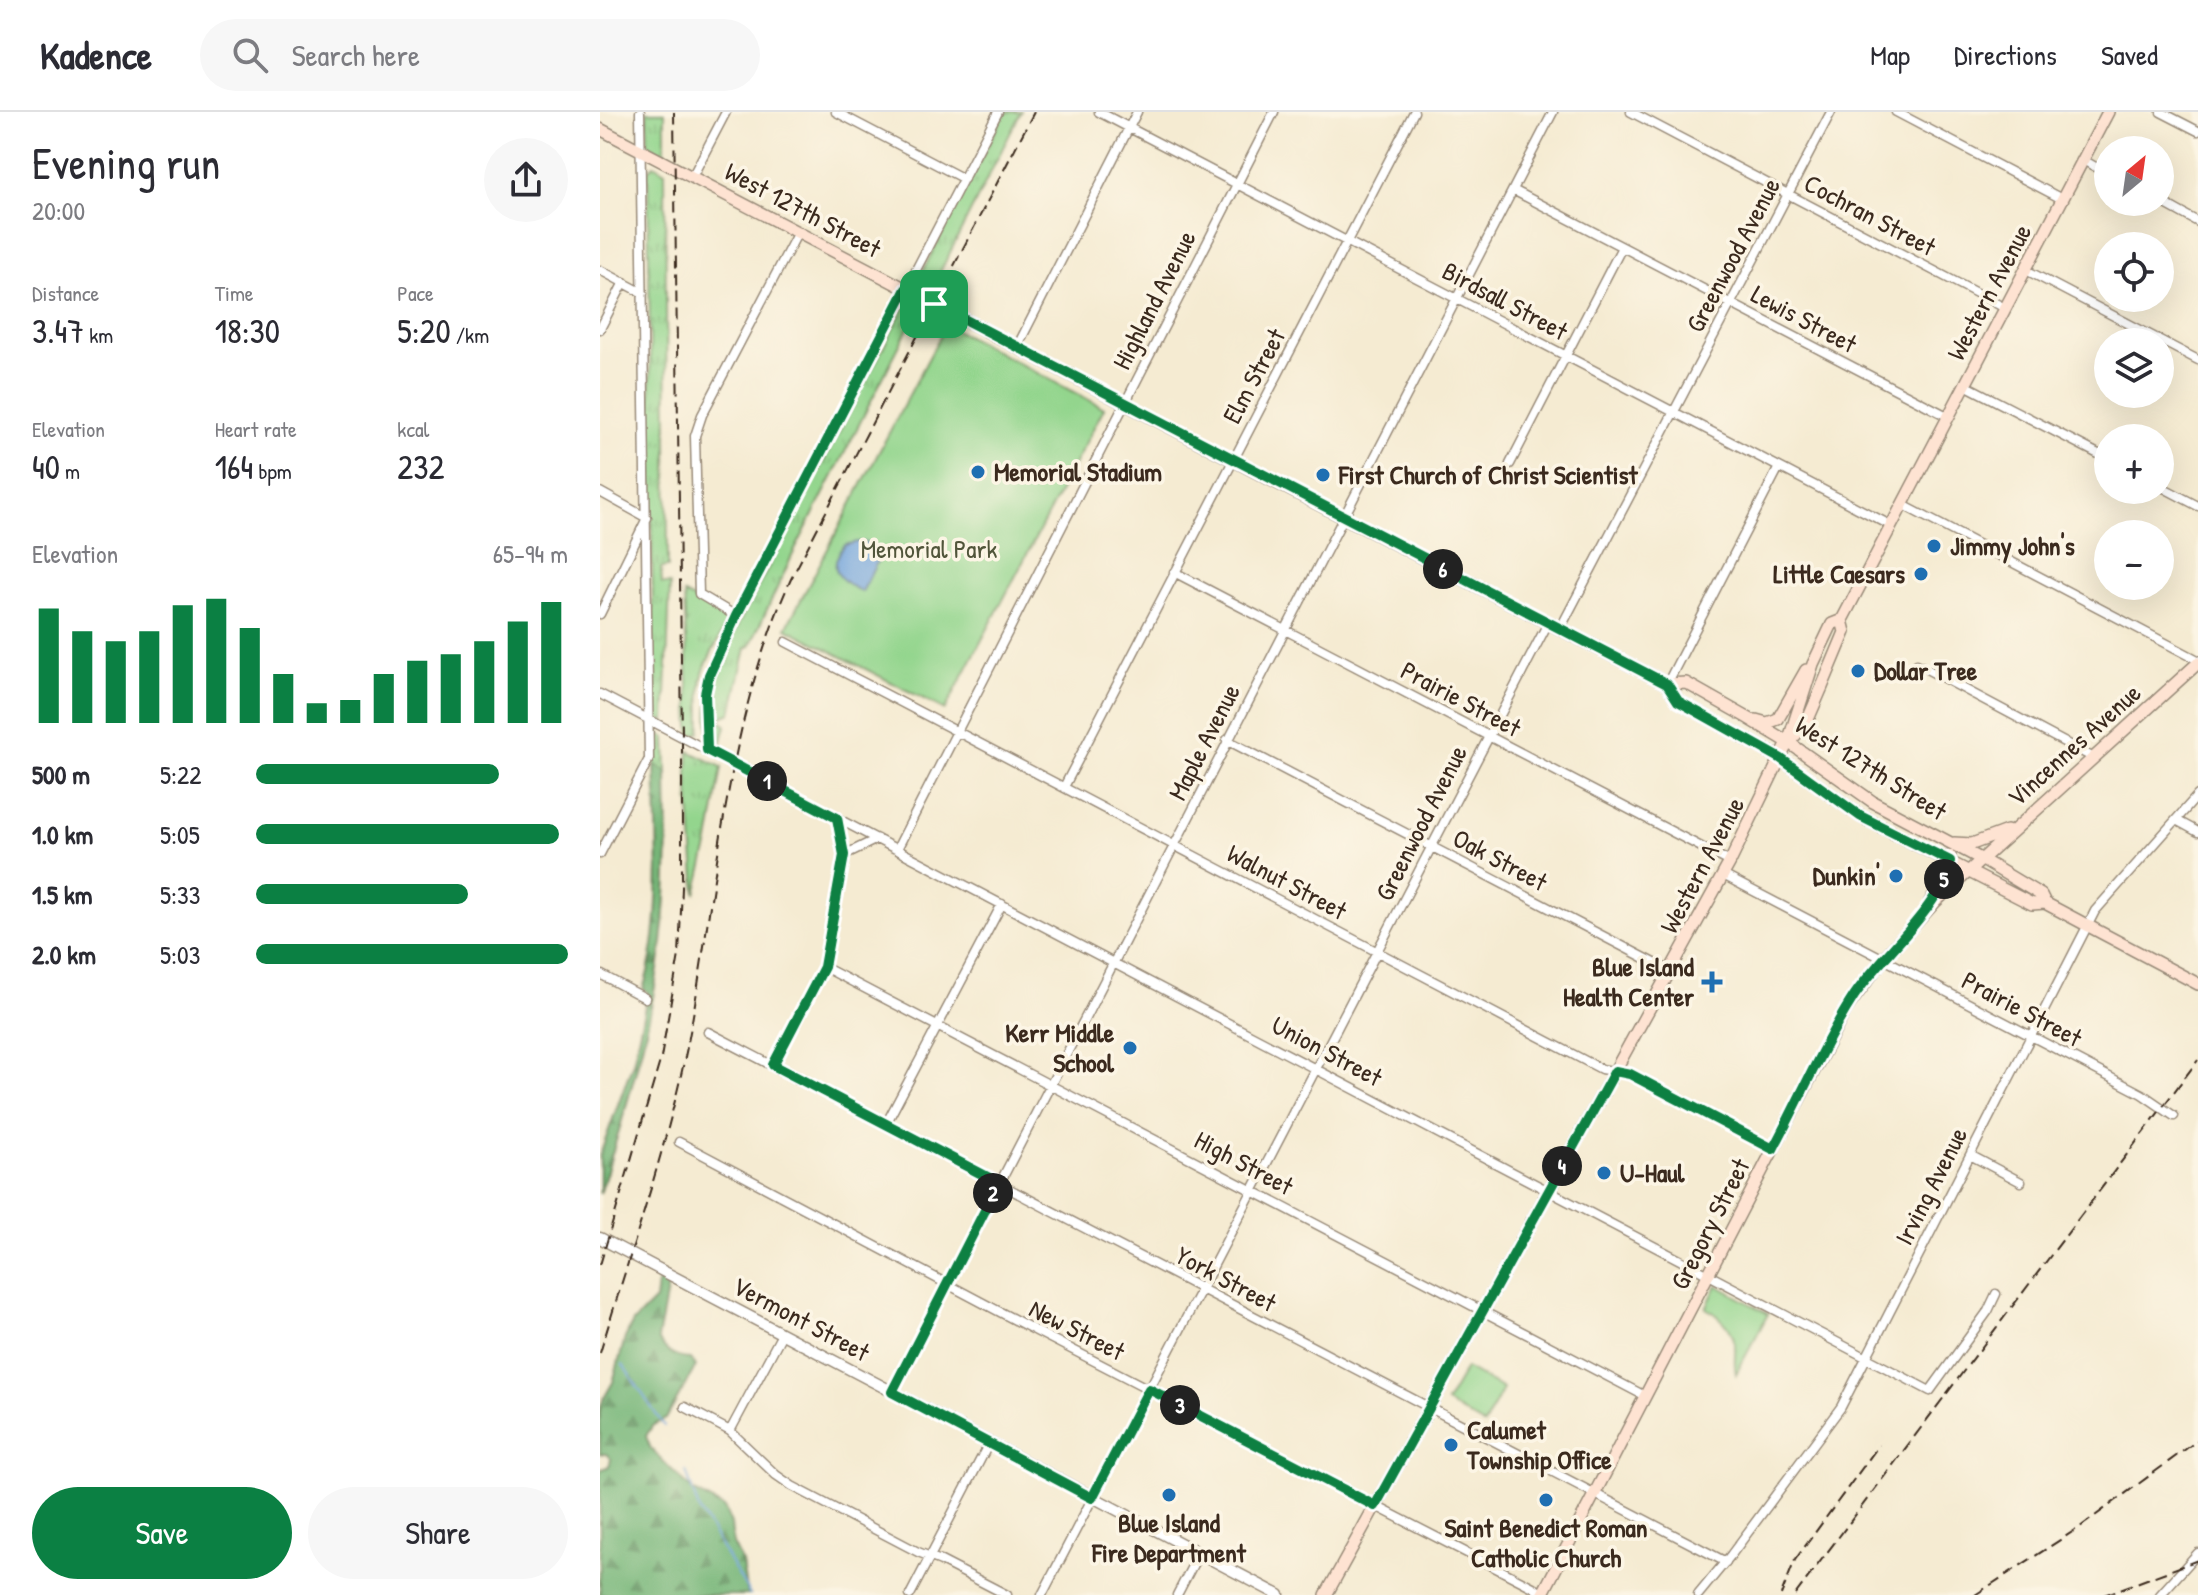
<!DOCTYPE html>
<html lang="en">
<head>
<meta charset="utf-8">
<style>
	body { margin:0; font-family:"Patrick Hand",sans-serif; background:#f7f7f7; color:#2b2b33; height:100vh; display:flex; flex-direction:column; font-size:30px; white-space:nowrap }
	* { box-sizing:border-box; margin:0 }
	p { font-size:26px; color:#7c7c81 }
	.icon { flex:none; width:44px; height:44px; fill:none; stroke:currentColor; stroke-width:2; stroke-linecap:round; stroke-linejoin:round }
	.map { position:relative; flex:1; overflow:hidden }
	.side { display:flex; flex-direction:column; background:#fff; width:600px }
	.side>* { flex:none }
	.needle { width:52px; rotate:29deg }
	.tools { position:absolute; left:1494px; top:24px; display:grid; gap:16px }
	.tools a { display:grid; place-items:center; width:80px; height:80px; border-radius:50%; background:#fff; box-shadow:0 8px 32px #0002; font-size:40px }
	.pin { position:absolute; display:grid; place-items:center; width:68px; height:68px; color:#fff; margin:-34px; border-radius:16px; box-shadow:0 4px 12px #0006 }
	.km { position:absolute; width:40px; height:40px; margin:-20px; border-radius:50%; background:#222; color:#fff; font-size:22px; line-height:40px; text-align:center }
	.round { display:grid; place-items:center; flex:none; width:84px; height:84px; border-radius:42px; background:#f7f7f7 }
	.summary { display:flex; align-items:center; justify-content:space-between; height:136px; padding:0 32px }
	h1 { font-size:44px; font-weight:600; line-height:60px }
	.stats { display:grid; grid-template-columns:repeat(3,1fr); gap:12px; height:136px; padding:8px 32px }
	.stats div { display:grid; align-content:center }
	.stats b { font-size:34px; font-weight:600 }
	.stats small { font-size:22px; font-weight:400 }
	.stats p { font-size:22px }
	.chart { height:224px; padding:16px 32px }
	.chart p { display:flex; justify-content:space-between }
	.chart svg { width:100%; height:144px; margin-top:8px; stroke:#0b8043; stroke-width:6 }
	.primary-button { display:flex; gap:16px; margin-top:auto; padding:16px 32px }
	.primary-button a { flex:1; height:92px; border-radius:48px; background:#0b8043; color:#fff; font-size:32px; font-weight:600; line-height:92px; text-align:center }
	.primary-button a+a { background:#f7f7f7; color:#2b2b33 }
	ul { padding:0 32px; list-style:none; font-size:26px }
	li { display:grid; grid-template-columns:128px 96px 1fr; align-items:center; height:60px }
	li i { height:20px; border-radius:10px; background:#0b8043 }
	header { display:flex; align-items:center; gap:48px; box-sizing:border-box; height:112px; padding:0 40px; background:#fff; border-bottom:2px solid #e1e1e2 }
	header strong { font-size:38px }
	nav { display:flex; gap:44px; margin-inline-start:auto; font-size:28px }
	.search { width:560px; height:72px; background:#f7f7f7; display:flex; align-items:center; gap:20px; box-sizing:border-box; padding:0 28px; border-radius:44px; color:#7c7c81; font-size:30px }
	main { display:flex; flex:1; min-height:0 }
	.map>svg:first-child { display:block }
	.grass { fill:url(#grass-tufts); stroke:#678056; stroke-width:2 }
	.forest { fill:url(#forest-firs); stroke:#58704b; stroke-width:2 }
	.park { fill:#93d58d; stroke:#678056; stroke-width:2 }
	.water { fill:#6fa3dc; stroke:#55667d; stroke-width:2 }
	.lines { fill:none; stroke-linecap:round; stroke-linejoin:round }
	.stream { stroke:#6fa3dc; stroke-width:2 }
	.minor-casing { stroke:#988a78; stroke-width:11 }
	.tertiary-casing { stroke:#988a78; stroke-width:13 }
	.secondary-casing { stroke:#988a78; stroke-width:14 }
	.minor { stroke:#fff; stroke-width:8 }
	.tertiary { stroke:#fff; stroke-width:10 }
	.secondary { stroke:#fee3d2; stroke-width:11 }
	.rail { stroke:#3b2a1e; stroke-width:2; stroke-dasharray:12 6; stroke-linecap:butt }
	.route-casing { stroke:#fff; stroke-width:16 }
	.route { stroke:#0b8043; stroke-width:10 }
	.poi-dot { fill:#1f6fb2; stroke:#fcf5e5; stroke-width:3 }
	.labels { text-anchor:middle; stroke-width:7; stroke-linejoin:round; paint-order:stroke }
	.street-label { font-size:26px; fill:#3b2a1e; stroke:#fcf5e5 }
	.poi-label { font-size:26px; font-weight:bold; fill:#3b2a1e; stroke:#fcf5e5; text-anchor:start }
	.park-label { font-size:26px; fill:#51553a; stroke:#fcf5e5 }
</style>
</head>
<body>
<header>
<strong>Kadence</strong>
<div class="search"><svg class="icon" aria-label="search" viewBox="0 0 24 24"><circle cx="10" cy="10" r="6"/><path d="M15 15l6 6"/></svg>Search here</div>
<nav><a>Map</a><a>Directions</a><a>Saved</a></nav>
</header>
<main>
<section class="side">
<div class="summary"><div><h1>Evening run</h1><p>20:00</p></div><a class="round"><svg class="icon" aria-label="share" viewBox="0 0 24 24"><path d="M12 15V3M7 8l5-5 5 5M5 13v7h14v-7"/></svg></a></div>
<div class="stats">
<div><p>Distance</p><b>3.47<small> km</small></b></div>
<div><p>Time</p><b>18:30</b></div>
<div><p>Pace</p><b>5:20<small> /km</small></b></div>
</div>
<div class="stats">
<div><p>Elevation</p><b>40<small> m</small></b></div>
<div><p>Heart rate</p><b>164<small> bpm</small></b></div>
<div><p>kcal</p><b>232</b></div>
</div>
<div class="chart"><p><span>Elevation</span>65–94 m</p>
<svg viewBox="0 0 160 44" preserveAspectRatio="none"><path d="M5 44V9M15 44V16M25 44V19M35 44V16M45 44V8M55 44V6M65 44V15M75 44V29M85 44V38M95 44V37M105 44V29M115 44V25M125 44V23M135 44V19M145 44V13M155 44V7"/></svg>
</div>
<ul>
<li><b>500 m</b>5:22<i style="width:78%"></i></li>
<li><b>1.0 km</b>5:05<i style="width:97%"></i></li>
<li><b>1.5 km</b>5:33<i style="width:68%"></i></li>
<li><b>2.0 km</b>5:03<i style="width:100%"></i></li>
</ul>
<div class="primary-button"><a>Save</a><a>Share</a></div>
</section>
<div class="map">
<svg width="1598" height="1483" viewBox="0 0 1598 1483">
	<defs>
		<pattern id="grass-tufts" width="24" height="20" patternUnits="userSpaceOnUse" patternTransform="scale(2)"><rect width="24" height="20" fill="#93d58d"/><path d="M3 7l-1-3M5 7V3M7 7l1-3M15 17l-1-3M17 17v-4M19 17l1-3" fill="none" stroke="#80b779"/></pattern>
		<pattern id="forest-firs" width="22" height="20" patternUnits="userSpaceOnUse" patternTransform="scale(2)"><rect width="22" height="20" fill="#76b678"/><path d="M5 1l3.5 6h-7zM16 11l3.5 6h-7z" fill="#629462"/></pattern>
	</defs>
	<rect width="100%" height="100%" fill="#fcf5e5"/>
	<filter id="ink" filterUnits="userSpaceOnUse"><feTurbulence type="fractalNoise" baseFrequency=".0125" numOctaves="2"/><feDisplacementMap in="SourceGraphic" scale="16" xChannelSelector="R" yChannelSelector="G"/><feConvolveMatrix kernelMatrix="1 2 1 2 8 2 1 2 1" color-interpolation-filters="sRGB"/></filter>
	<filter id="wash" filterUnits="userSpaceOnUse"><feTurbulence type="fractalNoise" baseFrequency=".006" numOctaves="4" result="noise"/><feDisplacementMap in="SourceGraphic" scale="32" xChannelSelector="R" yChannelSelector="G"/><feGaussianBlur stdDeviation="1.8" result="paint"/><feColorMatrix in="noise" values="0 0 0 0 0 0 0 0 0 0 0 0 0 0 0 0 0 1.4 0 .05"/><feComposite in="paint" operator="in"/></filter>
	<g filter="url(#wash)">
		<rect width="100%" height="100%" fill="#f5ebd2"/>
		<path class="grass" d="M47,0h18v42l-17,-10z
			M405,0h16l-89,176 -14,-8z
			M54,53l11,7 3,395 -7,1 1,16h8l-5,138 -9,-5 -2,-4 -6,-543z
			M313,189l7,4 -128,251 -42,90 -4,2 -15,65 -12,5 7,8 -7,24c-21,-18 -7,-70 1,-91l186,-355z
			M84,482l42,23 1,3c-5,17 -16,31 -22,47 -8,21 -2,43 -5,65l-5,3h-4l-1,-7z
			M57,621l9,5 1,34 -12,-7 -1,-28z
			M89,639l33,16 -13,75 -13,52 -8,-119z"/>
		<path class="forest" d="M55,653l12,7c1,57 2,114 -5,171 -11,85 -37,169 -62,251v-39l33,-93 15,-70 -5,-3c21,-63 14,-156 12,-224z
			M60,1169l8,5 -10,53c7,13 16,19 32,20l6,7 -30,53 -13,6 -7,11 5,13 42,42 31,17 7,16 2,20 9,18 4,28 4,5h-150v-125l9,-4 2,-7 -5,-5h-6v-43l3,-11 10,-18 12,-44 8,-16 22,-22 2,-16z"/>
		<path class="park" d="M346,213l158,83 -159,302 -159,-82z
			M1117,1173l51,29 -32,60c-2,-8 -1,-12 -1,-20 2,-22 -11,-36 -29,-46z
			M866,1256l37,21 -19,36 -38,-22z"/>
		<path class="water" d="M257,430l12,1 13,9 -20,40c-22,-11 -37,-23 -17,-47z"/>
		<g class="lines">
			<path class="stream" d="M23,1253l41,61
				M86,1359l13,39 51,85"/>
		</g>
	</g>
	<g filter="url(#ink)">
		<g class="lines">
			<g class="minor-casing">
				<path id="minor" d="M236,0l128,67
					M499,0l793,414
					M1031,0l374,196
					M1296,0l166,87
					M1561,0l37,19
					M1483,48l25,14
					M92,65l34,-65
					M913,78l436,227
					M1560,89l38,21
					M0,158l43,23
					M1426,158l172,90
					M0,217l24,-47
					M417,235l120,-235
					M1365,273l143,74
					M910,352l112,-217
					M1560,374l38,20
					M0,380l47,26 -47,96
					M1303,393l295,155
					M574,460l556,290
					M136,504l-37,-22 -4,-158 7,-21 96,-183
					M960,517l271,-517
					M186,530l815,427 29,5 143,75
					M1317,552l175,93
					M1067,572l112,-217
					M0,582l1330,697 58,-80 8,-17
					M627,628l443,231
					M107,638l-2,-56 4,-19 27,-59 262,-504
					M464,675l350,-675
					M1576,708l22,12
					M297,737l377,-737
					M0,742l49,-95 -9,-647
					M244,743l33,-16
					M1123,763l419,219 32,22
					M224,855l821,429
					M0,862l45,24
					M108,920l1018,530
					M173,953l51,-98 20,-112 -7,-37
					M286,1012l116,-220
					M79,1030l359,190 495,255 11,8
					M1370,1043l51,27
					M292,1280l661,-1280
					M85,1295l45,24 46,44 16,11 126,66 23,9 66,34
					M130,1319l52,-97
					M310,1483l79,-152
					M442,1483l506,-972
					M577,1483l22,-42
					M1098,1483l33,-40 110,-148 254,-496 103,-116
					M1560,1483l38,-42"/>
			</g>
			<g class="tertiary-casing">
				<path id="tertiary" d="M0,1126l679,357"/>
			</g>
			<g class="secondary-casing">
				<path id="secondary" d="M0,17l679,355 388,200 11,17 102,57 80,58 172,88 13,-1
					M1067,572l19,-1 62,35 40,24 85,60 108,57 60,36 4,8 153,81
					M1156,608l11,3 11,-4 28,-49
					M1189,630l17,-18 16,-37 23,-55 -3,-12
					M1354,731l18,1 35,-13
					M1330,790l18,-31 2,-15
					M726,1483l404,-733 58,-120 25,-78 19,-40 10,-4 266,-508
					M942,1483l304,-586 37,-50 52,-57 263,-239"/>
			</g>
			<use href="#minor" class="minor"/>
			<use href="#tertiary" class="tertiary"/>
			<use href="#secondary" class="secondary"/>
			<path class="rail" d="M0,1153l61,-207 18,-103 3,-67v-151l-8,-625
				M0,1241c33,-109 72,-219 92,-332 26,-149 36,-303 99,-442l243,-467
				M1181,1483l14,-35 84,-115
				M1195,1483l403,-535
				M1375,1483l105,-68 118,-87
				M1504,1483l94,-35"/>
		</g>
	</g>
	<g class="lines" filter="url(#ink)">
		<g class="route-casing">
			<path id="route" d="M306,177l761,395 11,17 102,57 80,58 90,45c-9,47 -69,94 -96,135 -31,48 -54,103 -81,153l-143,-75 -15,-3 -240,435 -226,-117 -57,109 -200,-106 107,-209 -226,-118 51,-98 20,-112 -7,-37 -130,-68 -2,-56 4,-19 27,-59z"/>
		</g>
		<use href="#route" class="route"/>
	</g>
	<g class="poi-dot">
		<circle cx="378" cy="360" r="8"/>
		<circle cx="723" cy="363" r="8"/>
		<circle cx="1334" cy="434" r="8"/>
		<circle cx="1321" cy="462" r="8"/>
		<circle cx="1258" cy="559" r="8"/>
		<circle cx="1296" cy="764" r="8"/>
		<path d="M1108 858h8v8h8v8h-8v8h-8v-8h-8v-8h8z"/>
		<circle cx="530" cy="936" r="8"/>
		<circle cx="1004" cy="1061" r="8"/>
		<circle cx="851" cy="1333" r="8"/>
		<circle cx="569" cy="1383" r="8"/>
		<circle cx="946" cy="1388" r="8"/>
	</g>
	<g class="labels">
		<g class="street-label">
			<text transform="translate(203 98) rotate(28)" y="9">West 127th Street</text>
			<text transform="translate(1270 103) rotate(28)" y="9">Cochran Street</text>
			<text transform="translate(1133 143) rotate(-62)" y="9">Greenwood Avenue</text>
			<text transform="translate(1389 180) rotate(-62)" y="9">Western Avenue</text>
			<text transform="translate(554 188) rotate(-63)" y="9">Highland Avenue</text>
			<text transform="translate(905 189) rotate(28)" y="9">Birdsall Street</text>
			<text transform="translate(1204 207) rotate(28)" y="9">Lewis Street</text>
			<text transform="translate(654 264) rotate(-62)" y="9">Elm Street</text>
			<text transform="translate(861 587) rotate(28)" y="9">Prairie Street</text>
			<text transform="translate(604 630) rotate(-63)" y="9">Maple Avenue</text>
			<text transform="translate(1474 633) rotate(-42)" y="9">Vincennes Avenue</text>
			<text transform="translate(1271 656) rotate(32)" y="9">West 127th Street</text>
			<text transform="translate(821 711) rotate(-63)" y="9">Greenwood Avenue</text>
			<text transform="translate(900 748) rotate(28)" y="9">Oak Street</text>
			<text transform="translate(1102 753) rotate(-62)" y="9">Western Avenue</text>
			<text transform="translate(687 770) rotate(28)" y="9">Walnut Street</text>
			<text transform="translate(1422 897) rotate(28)" y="9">Prairie Street</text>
			<text transform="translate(727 939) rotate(28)" y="9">Union Street</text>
			<text transform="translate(644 1051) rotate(28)" y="9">High Street</text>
			<text transform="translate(1331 1074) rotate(-63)" y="9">Irving Avenue</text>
			<text transform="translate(1110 1112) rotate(-63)" y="9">Gregory Street</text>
			<text transform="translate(626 1167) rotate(28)" y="9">York Street</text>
			<text transform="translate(201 1207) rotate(28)" y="9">Vermont Street</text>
			<text transform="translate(477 1218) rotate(27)" y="9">New Street</text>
		</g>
		<g class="poi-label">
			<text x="394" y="369">Memorial Stadium</text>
			<text x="739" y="372">First Church of Christ Scientist</text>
			<text x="1350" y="443">Jimmy John's</text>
			<text x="1305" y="471" text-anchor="end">Little Caesars</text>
			<text x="1274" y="568">Dollar Tree</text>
			<text x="1280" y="773" text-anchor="end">Dunkin'</text>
			<text x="1094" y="864" text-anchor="end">Blue Island<tspan x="1094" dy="30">Health Center</tspan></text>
			<text x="514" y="930" text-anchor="end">Kerr Middle<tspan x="514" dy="30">School</tspan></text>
			<text x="1020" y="1070">U-Haul</text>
			<text x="867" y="1327">Calumet<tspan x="867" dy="30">Township Office</tspan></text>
			<text x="569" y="1420" text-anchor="middle">Blue Island<tspan x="569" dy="30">Fire Department</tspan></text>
			<text x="946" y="1425" text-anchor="middle">Saint Benedict Roman<tspan x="946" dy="30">Catholic Church</tspan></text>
		</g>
		<g class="park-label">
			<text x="329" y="446">Memorial Park</text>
		</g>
	</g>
</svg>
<div class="tools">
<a><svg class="needle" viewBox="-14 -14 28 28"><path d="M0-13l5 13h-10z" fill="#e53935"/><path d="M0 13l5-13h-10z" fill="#7c7c81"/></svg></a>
<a><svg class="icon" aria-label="locate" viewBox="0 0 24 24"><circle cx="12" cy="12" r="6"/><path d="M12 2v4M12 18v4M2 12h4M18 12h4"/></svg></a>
<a><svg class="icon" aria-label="layers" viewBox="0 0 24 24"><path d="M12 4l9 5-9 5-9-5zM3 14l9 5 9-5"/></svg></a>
<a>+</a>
<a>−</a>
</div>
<div class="pin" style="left:334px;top:192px;background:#1e9e55"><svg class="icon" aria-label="arrive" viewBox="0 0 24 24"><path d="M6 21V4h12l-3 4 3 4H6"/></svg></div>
<b class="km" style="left:167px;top:669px">1</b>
<b class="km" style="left:393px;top:1081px">2</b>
<b class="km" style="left:580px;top:1293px">3</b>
<b class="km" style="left:962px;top:1054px">4</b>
<b class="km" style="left:1344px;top:767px">5</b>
<b class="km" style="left:843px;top:457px">6</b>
</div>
</main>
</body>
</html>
